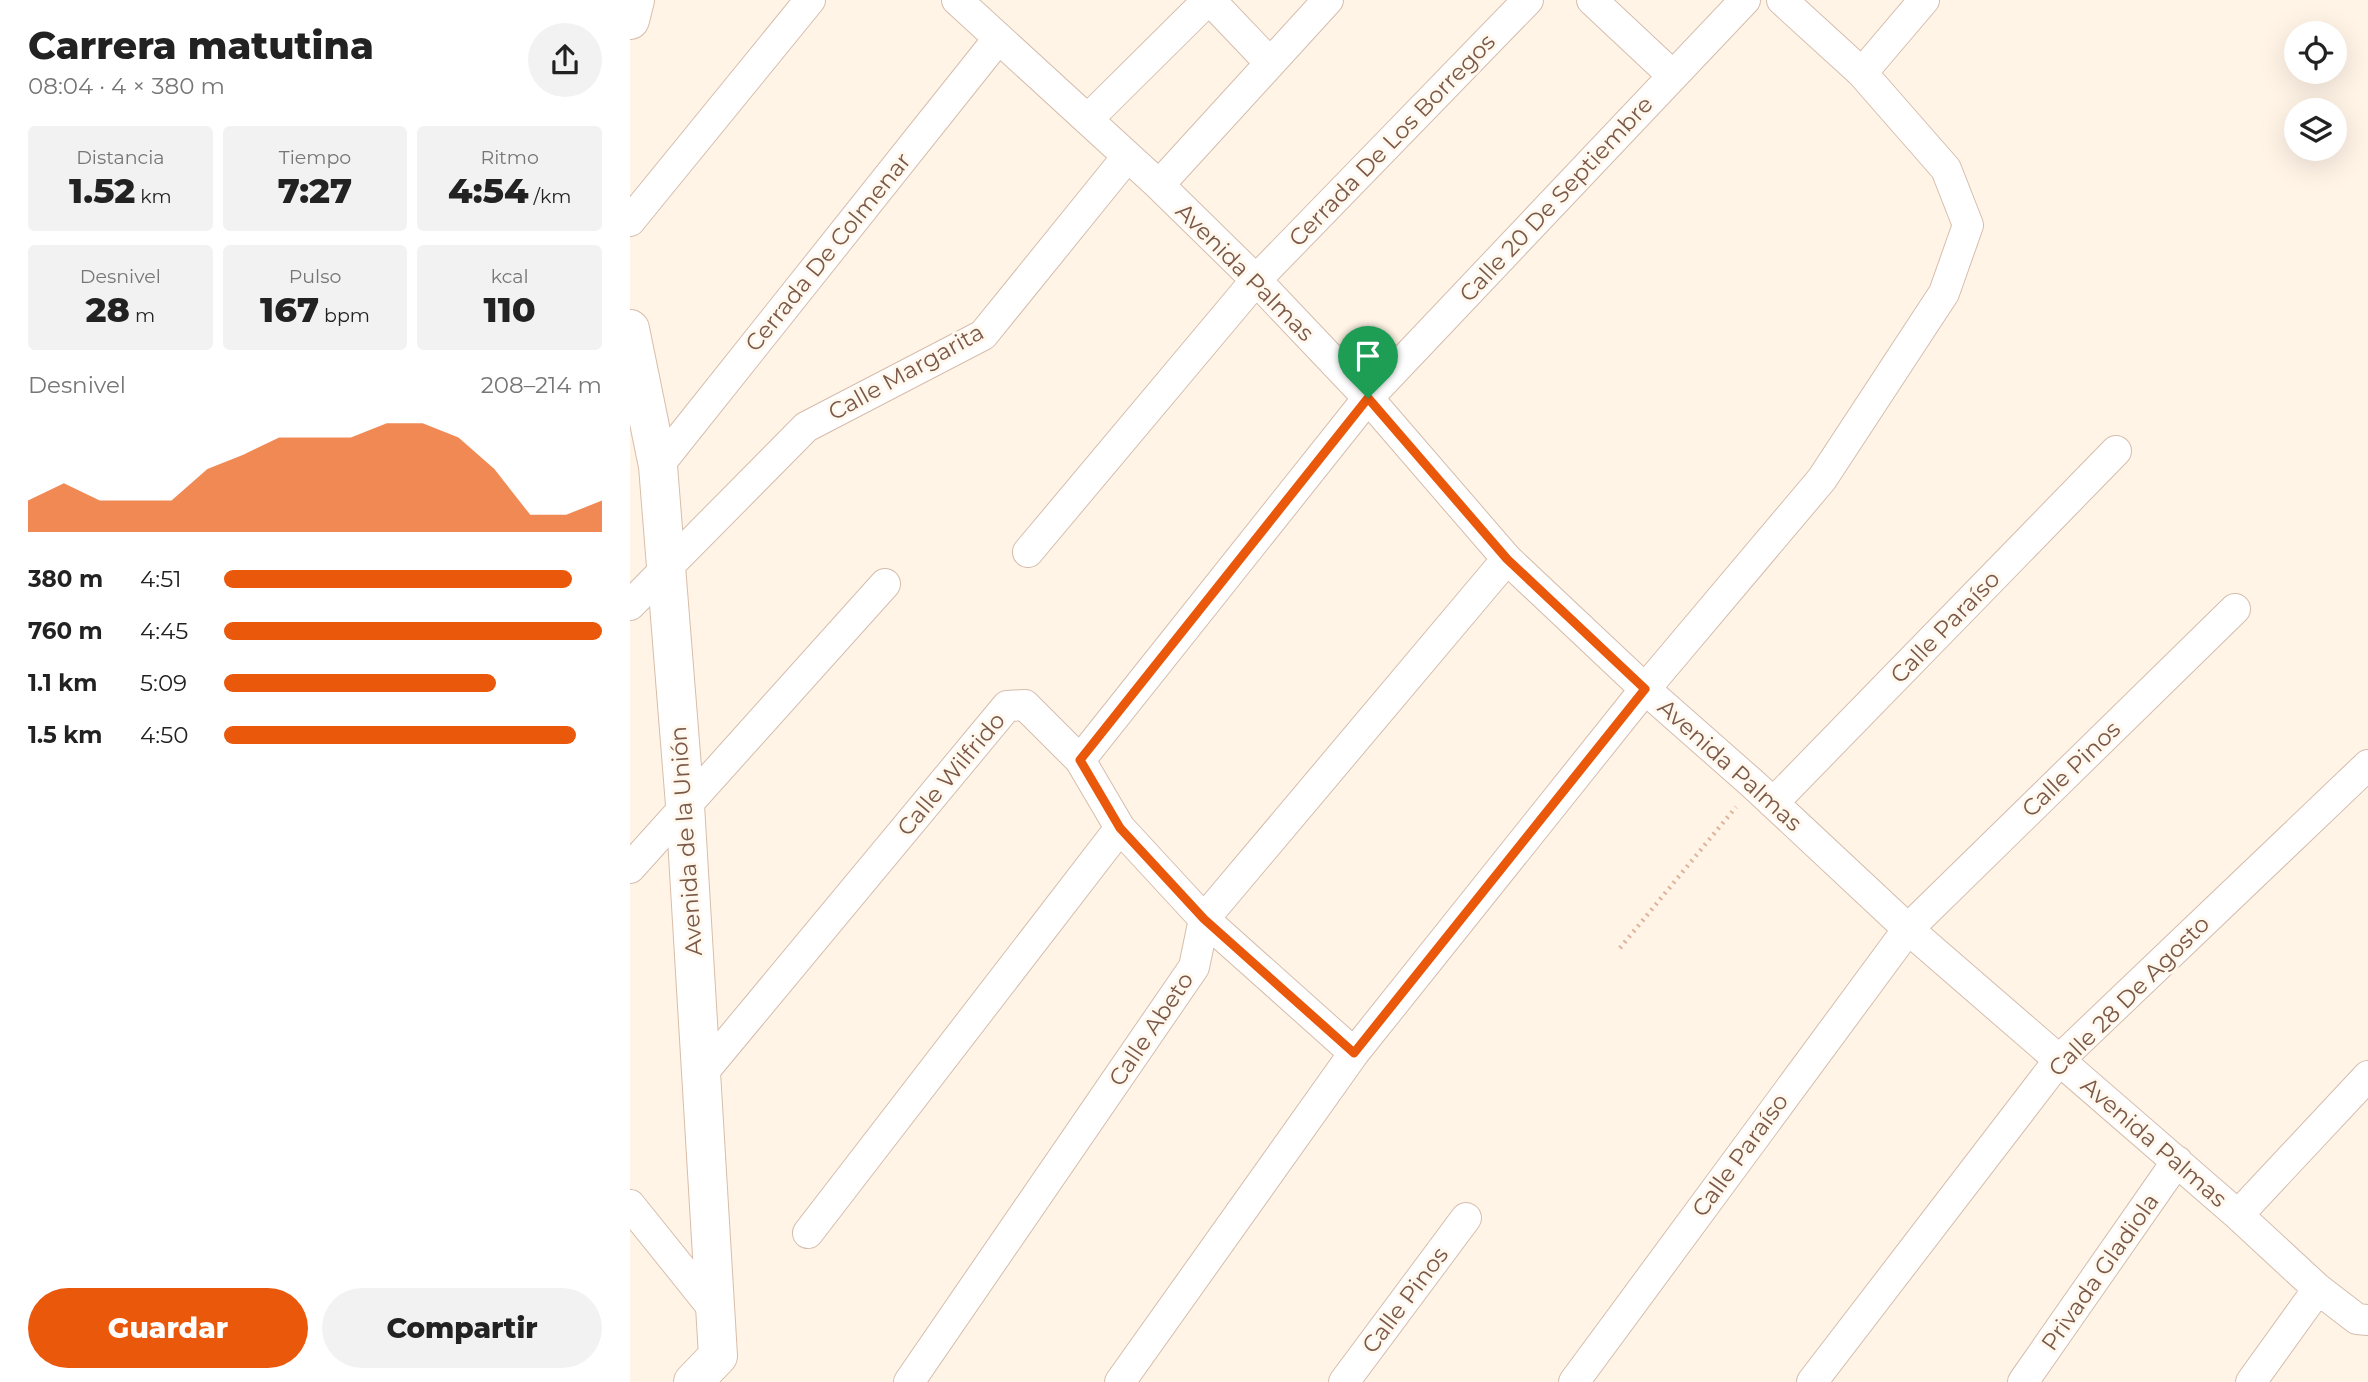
<!DOCTYPE html>
<html lang="es">
<head>
<meta charset="utf-8">
<style>
	body { margin:0; font-family:Montserrat,sans-serif; background:#f2f2f2; color:#222; height:100vh; display:flex; flex-direction:column; font-size:26px; white-space:nowrap }
	* { box-sizing:border-box; margin:0 }
	p { font-size:23px; color:#767676 }
	.icon { flex:none; width:38px; height:38px; fill:none; stroke:currentColor; stroke-width:2; stroke-linecap:round; stroke-linejoin:round }
	.map { position:relative; flex:1; overflow:hidden }
	.drawer { display:flex; flex-direction:column; background:#fff; width:630px }
	.drawer>* { flex:none }
	.fabs { position:absolute; left:1654px; top:21px; display:grid; gap:14px }
	.fabs a { display:grid; place-items:center; width:63px; height:63px; border-radius:50%; background:#fff; box-shadow:0 7px 28px #0002; font-size:35px }
	.pin { position:absolute; display:grid; place-items:center; width:60px; height:60px; color:#fff; margin:-72px -30px; border-radius:50% 50% 50% 0; rotate:-45deg; box-shadow:0 0 7px #0007 }
	.pin .icon { rotate:45deg }
	.round { display:grid; place-items:center; flex:none; width:74px; height:74px; border-radius:37px; background:#f2f2f2 }
	.headline { display:flex; align-items:center; justify-content:space-between; height:119px; padding:0 28px }
	h1 { font-size:38px; font-weight:800; line-height:52px }
	.figures { display:grid; grid-template-columns:repeat(3,1fr); gap:10px; height:119px; padding:7px 28px }
	.figures div { display:grid; align-content:center; border-radius:7px; background:#f2f2f2; text-align:center }
	.figures b { font-size:35px; font-weight:800 }
	.figures small { font-size:19px; font-weight:400 }
	.figures p { font-size:19px }
	.chart { height:196px; padding:14px 28px }
	.chart p { display:flex; justify-content:space-between }
	.chart svg { width:100%; height:126px; margin-top:7px; fill:#ea580c; opacity:.7 }
	.cta { display:flex; gap:14px; margin-top:auto; padding:14px 28px }
	.cta a { flex:1; height:80px; border-radius:42px; background:#ea580c; color:#fff; font-size:28px; font-weight:800; line-height:80px; text-align:center }
	.cta a+a { background:#f2f2f2; color:#222 }
	ul { padding:0 28px; list-style:none; font-size:23px }
	li { display:grid; grid-template-columns:112px 84px 1fr; align-items:center; height:52px }
	li i { height:18px; border-radius:9px; background:#ea580c }
	main { display:flex; flex:1; min-height:0 }
	.map>svg:first-child { display:block }
	.lines { fill:none; stroke-linecap:round; stroke-linejoin:round }
	.street-casing { stroke:#d5bdad; stroke-width:32 }
	.secondary-casing { stroke:#d8bda9; stroke-width:40 }
	.path { stroke:#ddb49c; stroke-width:4.5; stroke-dasharray:2 5; stroke-linecap:butt }
	.street { stroke:#fff; stroke-width:30 }
	.secondary { stroke:#fff; stroke-width:38 }
	.route-casing { stroke:#fff; stroke-width:14 }
	.route { stroke:#ea580c; stroke-width:9 }
	.labels { text-anchor:middle; stroke-width:6; stroke-linejoin:round; paint-order:stroke }
	.street-label { font-size:23px; fill:#7b5847; stroke:#fff8ee }
</style>
</head>
<body>
<main>
<section class="drawer">
<div class="headline"><div><h1>Carrera matutina</h1><p>08:04 · 4 × 380 m</p></div><a class="round"><svg class="icon" aria-label="share" viewBox="0 0 24 24"><path d="M12 15V3M7 8l5-5 5 5M5 13v7h14v-7"/></svg></a></div>
<div class="figures">
<div><p>Distancia</p><b>1.52<small> km</small></b></div>
<div><p>Tiempo</p><b>7:27</b></div>
<div><p>Ritmo</p><b>4:54<small> /km</small></b></div>
</div>
<div class="figures">
<div><p>Desnivel</p><b>28<small> m</small></b></div>
<div><p>Pulso</p><b>167<small> bpm</small></b></div>
<div><p>kcal</p><b>110</b></div>
</div>
<div class="chart"><p><span>Desnivel</span>208–214 m</p>
<svg viewBox="0 0 160 44" preserveAspectRatio="none"><path d="M0 44V33L10 27L20 33L30 33L40 33L50 22L60 17L70 11L80 11L90 11L100 6L110 6L120 11L130 22L140 38L150 38L160 33V44z"/></svg>
</div>
<ul>
<li><b>380 m</b>4:51<i style="width:92%"></i></li>
<li><b>760 m</b>4:45<i style="width:100%"></i></li>
<li><b>1.1 km</b>5:09<i style="width:72%"></i></li>
<li><b>1.5 km</b>4:50<i style="width:93%"></i></li>
</ul>
<div class="cta"><a>Guardar</a><a>Compartir</a></div>
</section>
<div class="map">
<svg width="1738" height="1382" viewBox="0 0 1738 1382">
	<rect width="100%" height="100%" fill="#fff4e6"/>
	<g class="lines">
		<g class="street-casing">
			<path id="street" d="M327,0l202,185 97,95 112,118 139,161 138,130 109,96 154,144 330,286 80,74 39,30 11,1
				M580,0l60,63
				M962,0l80,75
				M1232,73l62,-73
				M458,119l120,-119
				M529,185l169,-185
				M0,221l180,-221
				M28,466l340,-427
				M398,552l228,-272 272,-280
				M0,605l176,-178 177,-92 144,-178
				M450,760l288,-362 377,-398
				M1143,803l343,-352
				M490,828l84,91 150,134
				M0,868l255,-284
				M70,1076l307,-370 18,-1 55,55 40,68 -312,405
				M0,1205l86,107
				M1608,1215l130,-139
				M279,1382l285,-415 10,-48 303,-360
				M490,1382l234,-329 291,-364 177,-210 122,-186 24,-68 -22,-56 -84,-96 -80,-73
				M714,1382l122,-164
				M944,1382l334,-453 327,-320
				M1182,1382l247,-322 309,-295
				M1393,1382l154,-221
				M1621,1382l67,-93"/>
		</g>
		<g class="secondary-casing">
			<path id="secondary" d="M0,20l5,-20
				M0,329l28,137 27,339 33,551
				M63,1382l25,-26"/>
		</g>
		<path class="path" d="M990,948l116,-141"/>
		<use href="#street" class="street"/>
		<use href="#secondary" class="secondary"/>
	</g>
	<g class="lines">
		<g class="route-casing">
			<path id="route" d="M738,398l139,161 138,130 -291,364 -150,-134 -84,-91 -40,-68z"/>
		</g>
		<use href="#route" class="route"/>
	</g>
	<g class="labels">
		<g class="street-label">
			<text transform="translate(762 140) rotate(-46)" y="8">Cerrada De Los Borregos</text>
			<text transform="translate(926 199) rotate(-47)" y="8">Calle 20 De Septiembre</text>
			<text transform="translate(198 252) rotate(-51)" y="8">Cerrada De Colmenar</text>
			<text transform="translate(615 272) rotate(45)" y="8">Avenida Palmas</text>
			<text transform="translate(276 372) rotate(-29)" y="8">Calle Margarita</text>
			<text transform="translate(1315 627) rotate(-46)" y="8">Calle Paraíso</text>
			<text transform="translate(1100 765) rotate(42)" y="8">Avenida Palmas</text>
			<text transform="translate(1441 769) rotate(-44)" y="8">Calle Pinos</text>
			<text transform="translate(321 774) rotate(-50)" y="8">Calle Wilfrido</text>
			<text transform="translate(56 841) rotate(-94)" y="8">Avenida de la Unión</text>
			<text transform="translate(1499 996) rotate(-45)" y="8">Calle 28 De Agosto</text>
			<text transform="translate(521 1029) rotate(-56)" y="8">Calle Abeto</text>
			<text transform="translate(1524 1142) rotate(41)" y="8">Avenida Palmas</text>
			<text transform="translate(1110 1155) rotate(-54)" y="8">Calle Paraíso</text>
			<text transform="translate(1470 1272) rotate(-55)" y="8">Privada Gladiola</text>
			<text transform="translate(775 1300) rotate(-53)" y="8">Calle Pinos</text>
		</g>
	</g>
</svg>
<div class="fabs">
<a><svg class="icon" aria-label="locate" viewBox="0 0 24 24"><circle cx="12" cy="12" r="6"/><path d="M12 2v4M12 18v4M2 12h4M18 12h4"/></svg></a>
<a><svg class="icon" aria-label="layers" viewBox="0 0 24 24"><path d="M12 4l9 5-9 5-9-5zM3 14l9 5 9-5"/></svg></a>
</div>
<div class="pin" style="left:738px;top:398px;background:#1e9e55"><svg class="icon" aria-label="arrive" viewBox="0 0 24 24"><path d="M6 21V4h12l-3 4 3 4H6"/></svg></div>
</div>
</main>
</body>
</html>
